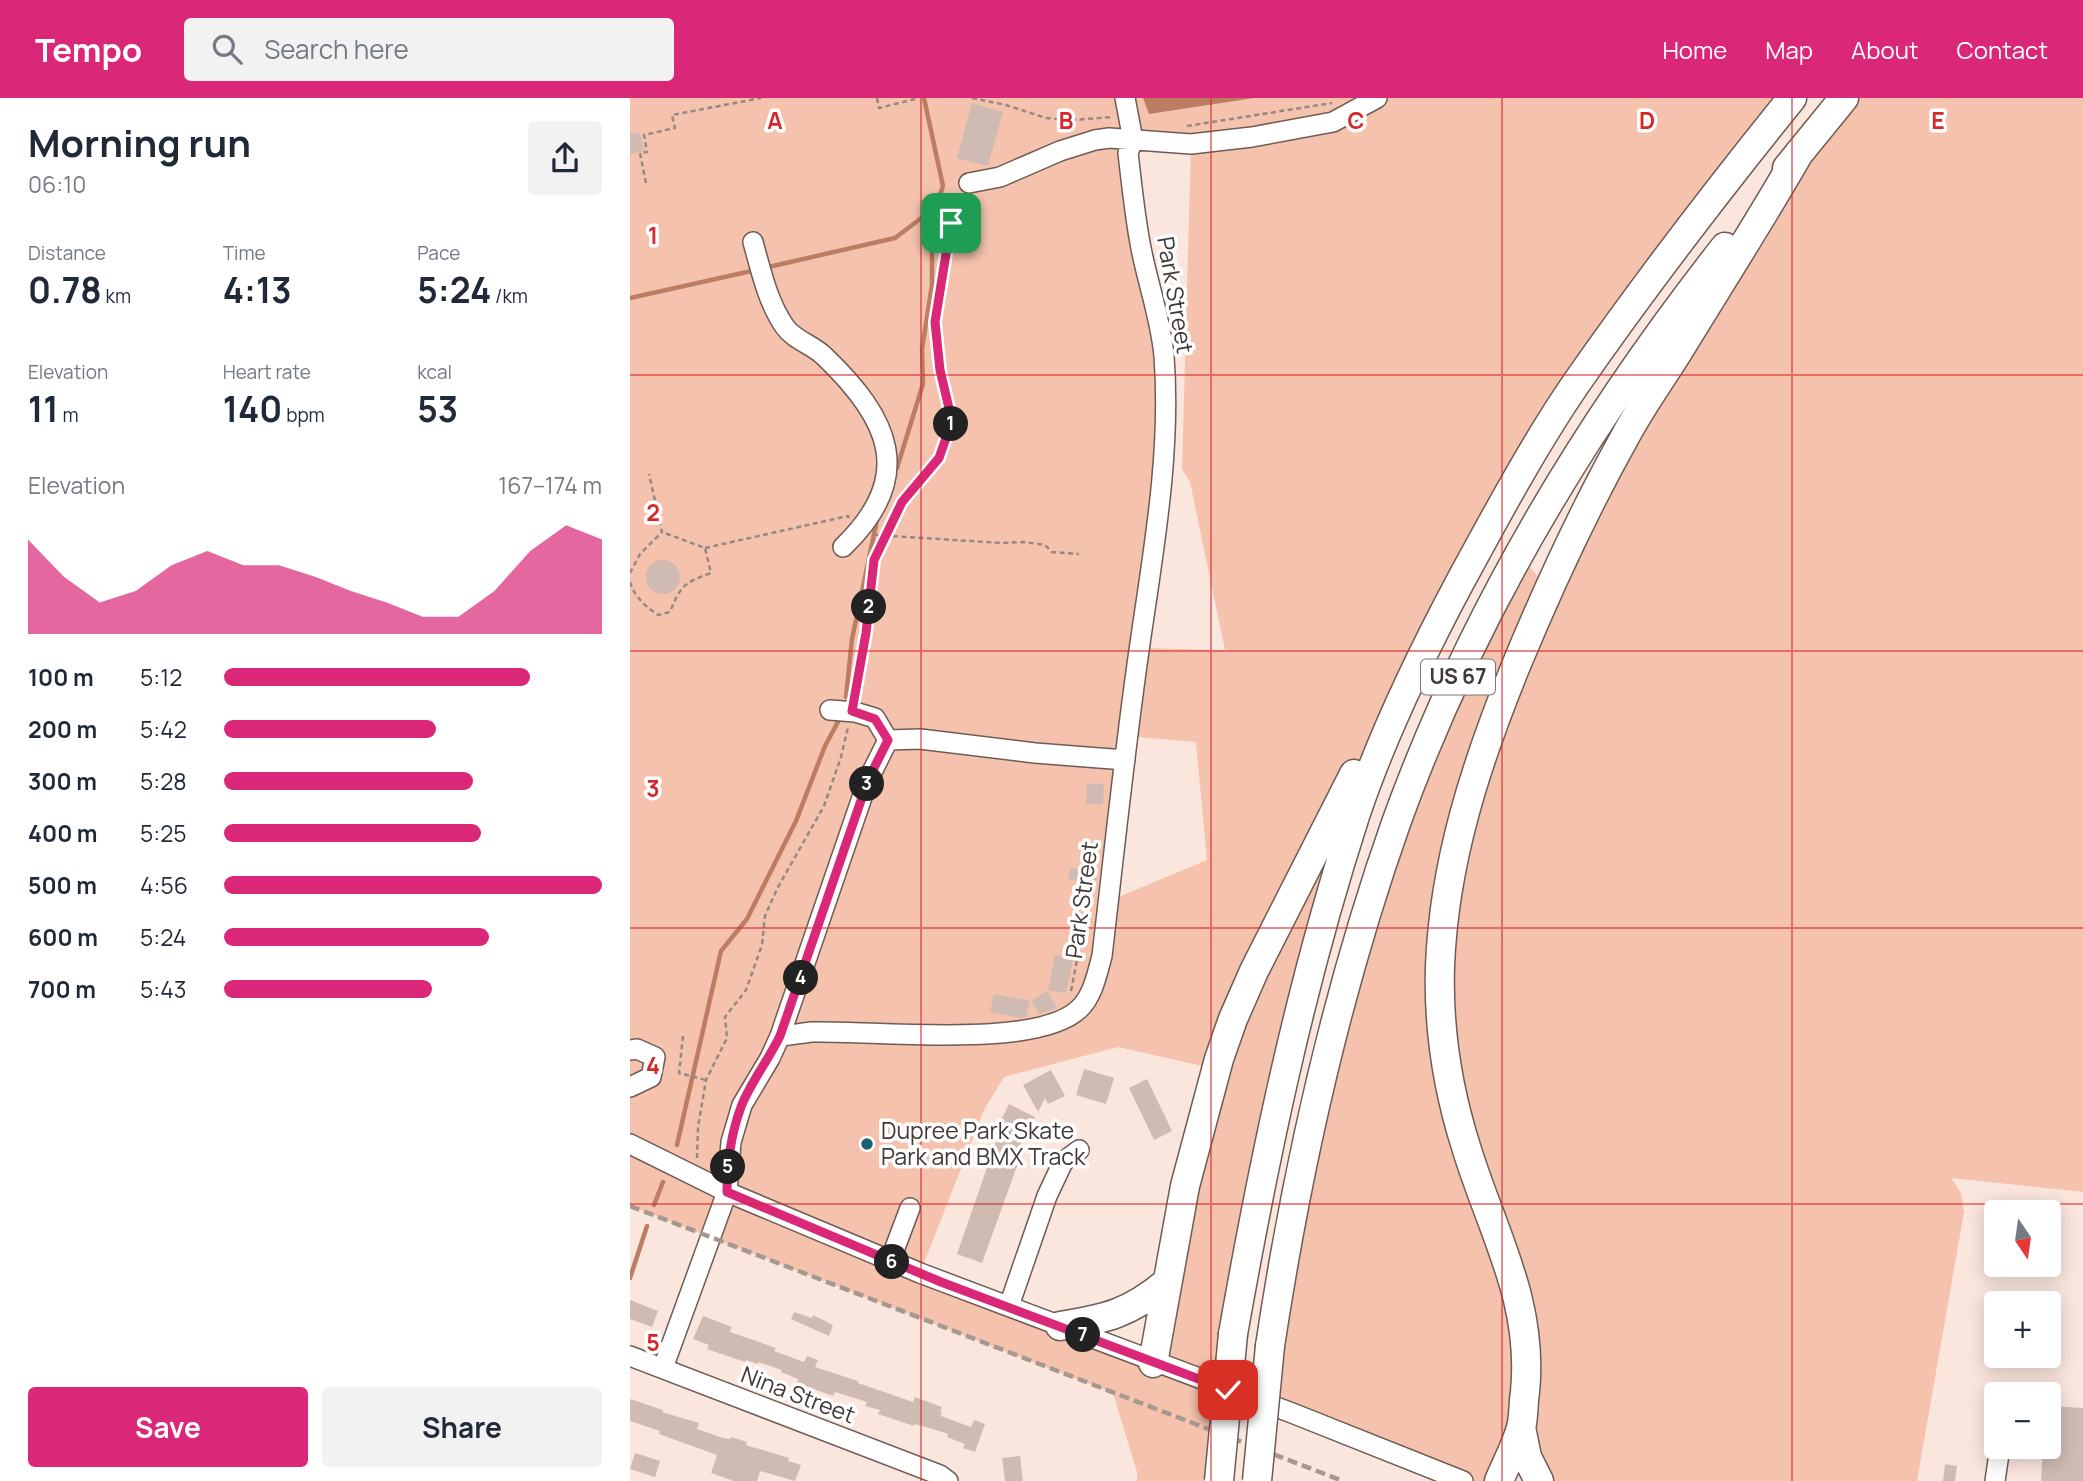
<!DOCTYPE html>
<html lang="en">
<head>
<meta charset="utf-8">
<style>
	body { margin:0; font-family:Manrope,sans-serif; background:#f2f2f3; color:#1f2937; height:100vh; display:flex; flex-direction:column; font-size:26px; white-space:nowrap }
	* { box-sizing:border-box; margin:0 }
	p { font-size:23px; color:#747a83 }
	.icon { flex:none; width:38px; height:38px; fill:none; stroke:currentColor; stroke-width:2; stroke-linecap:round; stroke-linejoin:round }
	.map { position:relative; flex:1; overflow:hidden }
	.sheet { display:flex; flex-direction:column; background:#fff; width:630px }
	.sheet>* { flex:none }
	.needle { width:46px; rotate:167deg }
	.controls { position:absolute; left:1354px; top:1102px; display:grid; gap:14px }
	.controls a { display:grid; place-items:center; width:77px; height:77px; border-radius:7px; background:#fff; box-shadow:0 4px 18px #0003; font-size:35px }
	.pin { position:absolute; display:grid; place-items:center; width:60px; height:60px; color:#fff; margin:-30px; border-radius:14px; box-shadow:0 4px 10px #0006 }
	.km { position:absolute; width:35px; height:35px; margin:-18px; border-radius:50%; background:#222; color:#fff; font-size:19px; line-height:35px; text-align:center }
	.round { display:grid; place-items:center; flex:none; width:74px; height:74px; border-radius:7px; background:#f2f2f3 }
	.overview { display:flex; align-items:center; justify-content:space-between; height:119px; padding:0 28px }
	h1 { font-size:38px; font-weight:700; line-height:52px }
	.figures { display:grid; grid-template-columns:repeat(3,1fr); gap:10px; height:119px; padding:7px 28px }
	.figures div { display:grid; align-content:center }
	.figures b { font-size:35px; font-weight:700 }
	.figures small { font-size:19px; font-weight:400 }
	.figures p { font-size:19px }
	.chart { height:196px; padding:14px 28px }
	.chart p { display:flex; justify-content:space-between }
	.chart svg { width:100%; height:126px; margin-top:7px; fill:#db2777; opacity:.7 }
	.button { display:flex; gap:14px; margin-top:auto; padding:14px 28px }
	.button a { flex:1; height:80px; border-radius:7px; background:#db2777; color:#fff; font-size:28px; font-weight:700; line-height:80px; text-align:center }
	.button a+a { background:#f2f2f3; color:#1f2937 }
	ul { padding:0 28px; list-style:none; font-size:23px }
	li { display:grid; grid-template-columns:112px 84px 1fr; align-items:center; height:52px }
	li i { height:18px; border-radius:9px; background:#db2777 }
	header { display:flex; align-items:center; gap:42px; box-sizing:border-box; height:98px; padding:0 35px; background:#db2777; color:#fff }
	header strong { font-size:33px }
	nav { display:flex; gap:38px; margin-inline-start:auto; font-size:24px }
	.search { width:490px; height:63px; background:#f2f2f3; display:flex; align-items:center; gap:18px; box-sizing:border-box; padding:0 24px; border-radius:7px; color:#747a83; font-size:26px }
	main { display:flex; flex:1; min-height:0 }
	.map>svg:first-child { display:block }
	.green { fill:#f4c2ad; fill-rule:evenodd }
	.water { fill:#bd7d62 }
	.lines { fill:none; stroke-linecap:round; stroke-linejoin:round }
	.stream { stroke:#bd7d62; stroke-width:4.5 }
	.building { fill:#cfbbb2 }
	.minor-casing { stroke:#6e5c54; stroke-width:22 }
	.highway-casing { stroke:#6e5c54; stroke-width:31 }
	.path { stroke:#968882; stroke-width:2.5; stroke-dasharray:5 3.5; stroke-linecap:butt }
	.minor { stroke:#fff; stroke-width:19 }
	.highway { stroke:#fff; stroke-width:28 }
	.rail { stroke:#a69790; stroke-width:4.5; stroke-dasharray:10 5; stroke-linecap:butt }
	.highway-bridge-casing { stroke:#6e5c54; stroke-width:31; stroke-linecap:butt }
	.highway-bridge { stroke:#fff; stroke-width:28 }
	.route-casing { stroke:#fff; stroke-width:14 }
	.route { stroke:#db2777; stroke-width:9 }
	.grid { fill:none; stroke:#d62828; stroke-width:2; stroke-opacity:0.55 }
	.poi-dot { fill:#206075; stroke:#fff; stroke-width:2.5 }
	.labels { text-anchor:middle; stroke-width:7; stroke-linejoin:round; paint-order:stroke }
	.shield { fill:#fff; stroke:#7a7472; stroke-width:2 }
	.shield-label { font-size:21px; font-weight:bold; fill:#413935 }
	.street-label { font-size:23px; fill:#413935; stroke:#fff }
	.poi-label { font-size:23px; fill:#413935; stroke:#fff; text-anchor:start }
	.grid-label { font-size:23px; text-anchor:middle; font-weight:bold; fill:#d62828; stroke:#fff; stroke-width:7; stroke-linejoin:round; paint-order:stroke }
</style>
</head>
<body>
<header>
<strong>Tempo</strong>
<div class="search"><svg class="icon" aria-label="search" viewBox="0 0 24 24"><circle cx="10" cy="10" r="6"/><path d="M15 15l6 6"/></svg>Search here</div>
<nav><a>Home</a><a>Map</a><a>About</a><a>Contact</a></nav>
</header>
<main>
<section class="sheet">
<div class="overview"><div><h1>Morning run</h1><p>06:10</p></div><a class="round"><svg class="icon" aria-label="share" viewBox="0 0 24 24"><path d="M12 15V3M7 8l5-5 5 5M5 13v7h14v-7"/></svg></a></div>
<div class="figures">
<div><p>Distance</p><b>0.78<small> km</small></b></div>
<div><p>Time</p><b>4:13</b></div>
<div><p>Pace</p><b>5:24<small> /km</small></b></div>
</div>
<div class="figures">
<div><p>Elevation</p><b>11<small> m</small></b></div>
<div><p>Heart rate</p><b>140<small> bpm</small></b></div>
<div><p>kcal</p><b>53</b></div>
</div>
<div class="chart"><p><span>Elevation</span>167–174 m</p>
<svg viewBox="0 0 160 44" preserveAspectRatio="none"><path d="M0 44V11L10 24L20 33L30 29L40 20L50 15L60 20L70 20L80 24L90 29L100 33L110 38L120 38L130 29L140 15L150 6L160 11V44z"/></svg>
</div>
<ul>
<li><b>100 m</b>5:12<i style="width:81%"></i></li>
<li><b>200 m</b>5:42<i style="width:56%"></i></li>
<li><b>300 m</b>5:28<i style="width:66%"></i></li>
<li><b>400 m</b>5:25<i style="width:68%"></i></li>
<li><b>500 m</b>4:56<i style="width:100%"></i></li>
<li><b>600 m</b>5:24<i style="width:70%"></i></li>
<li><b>700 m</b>5:43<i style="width:55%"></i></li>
</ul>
<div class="button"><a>Save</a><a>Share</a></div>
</section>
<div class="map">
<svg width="1453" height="1383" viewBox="0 0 1453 1383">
	<rect width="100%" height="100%" fill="#fbe6dd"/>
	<path class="green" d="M0,0h1162l-218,289 -134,233 -142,396 -79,465h-82v-9l-24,-79 -483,-187zM504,42l57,4 -9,325 8,13 35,168 -85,-2 24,-291zM498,638l68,6 11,118 -98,41zM488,949l98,22 -63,293 -233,-89 64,-163 20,-33z
		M1214,0h239v1094l-132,-14 10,15 3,19 -47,269h-378l-12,-24 -28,24h-36l-200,-78 100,-476 156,-371 29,31z"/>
	<path class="water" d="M513,0h111l-105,16z"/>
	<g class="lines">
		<path class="stream" d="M134,170l131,-30 41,-31 7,-21 -19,-88
			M0,200l126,-28
			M267,370l26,-84 -1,-35 10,-64v-45l4,-33
			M216,599l6,-58 25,-119
			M47,1047l44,-194 26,-32 49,-98 29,-75 14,-26
			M24,1107l9,-23
			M0,1180l17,-52"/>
	</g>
	<path class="building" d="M342,5l31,9 -15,54 -31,-8z
		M10,34l4,19 -14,3v-20z
		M16 479a17 17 0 1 1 34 0a17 17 0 1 1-34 0Z
		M457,686h17l-1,20h-17z
		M440,770l27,4 -2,20 -14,-1 1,-10 -14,-1z
		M425,857l18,4 -7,34 -18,-3z
		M417,893l10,17 -18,6 -8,-13z
		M364,896l36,7 -4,16 -6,1 -30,-6z
		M454,971l30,9 -8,26 -30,-9z
		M421,972l14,26 -17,8 -3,-6 -7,14 -15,-27z
		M517,981l25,52 -18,9 -25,-52z
		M379,1006l26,13 -19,36 5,2 -39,108 -25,-9 42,-121 -4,-1z
		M0,1202l28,11 -6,16 -22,-8z
		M164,1214l18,6 1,-3 20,10 -4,11 -38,-17z
		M73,1218l29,11 -2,5 46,16 -2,3 30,11 3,-6 11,4 -3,7 43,14v2l55,19 2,-5 27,10 -2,5 2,1 -1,3 30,11 3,-7 11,4 -10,28 -12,-4 2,-4 -18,-7 1,-3 -22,-7 -12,-3v2l-36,-12 2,-4 -15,-4 2,-4 -32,-10 -2,4 -19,-7 -17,-6 1,-4 -17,-7 1,-2 -24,-8v2l-12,-4 -1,2 -38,-13 2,-4 -16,-6z
		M0,1301l33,11 -1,2 37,11 -2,6 26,9 7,1 1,-2 16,5 -1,3 43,13 -1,3 13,4 -6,16 -35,-10 -3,10h-23l-23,-8 6,-18 -58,-21 1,-3 -30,-10z
		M1419,1308l34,2v73h-42l2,-34h6z
		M5,1355l25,8 -5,16 -25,-8z
		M390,1358l3,25h-18l-3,-23z
		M1315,1366l12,2 -2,15h-12z"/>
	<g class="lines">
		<g class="minor-casing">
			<path id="minor" d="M339,85l31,-6 60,-26 35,-11 14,-2 82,6 61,-7 81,-15 44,-24
				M123,144c8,29 15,61 32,85 9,13 28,18 39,29 65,62 93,120 19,191
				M200,612l25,2 20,6 13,22
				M150,938l88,-256 20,-40 32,-1 115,14 90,7
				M0,952l7,-1 18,8 -4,20 -21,10
				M0,1046l97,48 193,81 372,140 171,68
				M260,1163l20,-53
				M379,1208l38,-110 16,-34 16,-12
				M0,1258l310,119 8,6
				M33,1270l64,-176 4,-50 11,-37 28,-47 10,-22c11,-1 22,-3 32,-4 61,-2 224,18 267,-23 14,-13 18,-35 23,-53 11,-94 21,-189 34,-284 14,-104 36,-211 28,-316 -3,-35 -15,-69 -22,-103 -7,-33 -10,-67 -14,-100l5,-13 -8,-42
				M1365,1383l5,-34"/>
		</g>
		<g class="highway-casing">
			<path id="highway" d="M1157,70l57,-70
				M430,1228c46,-7 70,-13 106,-43
				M603,1236c31,-175 67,-348 122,-518 27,-81 65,-159 105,-234 36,-66 72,-134 115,-197 68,-98 142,-194 217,-287
				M640,1248c27,-178 66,-353 126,-523 75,-208 193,-403 329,-576
				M523,1265l32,-177 34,-127 14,-40 21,-48 100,-197
				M891,1329l6,30 12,24
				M869,1383c7,-17 17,-35 22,-53 3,-11 2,-24 4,-36 9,-91 -32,-158 -58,-242 -19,-59 -29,-122 -27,-184 4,-104 36,-202 75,-298 33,-80 69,-158 111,-233 15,-28 33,-53 50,-80 41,-67 84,-134 123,-202"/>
		</g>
		<path class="path" d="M247,0l2,10 40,-10
			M342,0l34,7 40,13 26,2 40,-3
			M557,28l145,-23
			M16,85l-6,-30 7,-1 -3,-17 31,-7 -3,-13 89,-17
			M246,437l125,8 23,-1 21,3 7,7 27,2
			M75,450l143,-32 1,2
			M0,475l10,-19 22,-22 -13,-58
			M0,484c4,14 16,25 28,33l12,-3c10,-26 15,-30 41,-39l-6,-25 -43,-16
			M225,598l11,-63 8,-73 28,-58 37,-44 13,-37 -12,-51 -5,-48 16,-99 10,-27
			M441,893l14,-73 5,-8
			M53,938l-4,37 27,7
			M67,1060l1,-31 8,-47 21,-42 -2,-21 21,-27 16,-45 3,-29 13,-29 46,-81 17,-49 7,-30"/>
		<use href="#minor" class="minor"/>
		<use href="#highway" class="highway"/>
		<path class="rail" d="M0,1108l713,275"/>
		<g class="highway-bridge-casing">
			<path id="highway-bridge" d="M589,1383l14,-147
				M627,1383l13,-135"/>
		</g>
		<use href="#highway-bridge" class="highway-bridge"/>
	</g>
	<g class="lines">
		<g class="route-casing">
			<path id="route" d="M321,125l-16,99 5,48 12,51 -13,37 -37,44 -28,58 -8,73 -14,78 23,8 13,21 -20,40 -88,256c-11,23 -31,49 -39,71 -10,27 -14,56 -14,85l214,90 287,108"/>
		</g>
		<use href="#route" class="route"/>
	</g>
	<path class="grid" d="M291,0v1383M581,0v1383M872,0v1383M1162,0v1383M0,277h1453M0,553h1453M0,830h1453M0,1106h1453"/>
	<circle class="poi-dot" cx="237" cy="1046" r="7"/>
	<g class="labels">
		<rect class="shield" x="791" y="561.5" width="74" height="35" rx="5"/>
		<g class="shield-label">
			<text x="828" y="586">US 67</text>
		</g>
		<g class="street-label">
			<text transform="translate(545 197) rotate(80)" y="8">Park Street</text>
			<text transform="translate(452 802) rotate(-82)" y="8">Park Street</text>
			<text transform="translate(168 1297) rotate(21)" y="8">Nina Street</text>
		</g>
		<g class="poi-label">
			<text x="251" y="1041">Dupree Park Skate<tspan x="251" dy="26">Park and BMX Track</tspan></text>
		</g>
	</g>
	<g class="grid-label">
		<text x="145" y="31">A</text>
		<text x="436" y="31">B</text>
		<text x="726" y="31">C</text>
		<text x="1017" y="31">D</text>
		<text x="1308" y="31">E</text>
		<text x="23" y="146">1</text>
		<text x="23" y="423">2</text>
		<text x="23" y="699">3</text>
		<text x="23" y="976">4</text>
		<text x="23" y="1253">5</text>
	</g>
</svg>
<div class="controls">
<a><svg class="needle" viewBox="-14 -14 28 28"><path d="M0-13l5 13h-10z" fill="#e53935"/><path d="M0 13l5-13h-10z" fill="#747a83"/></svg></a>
<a>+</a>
<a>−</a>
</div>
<div class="pin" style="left:321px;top:125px;background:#1e9e55"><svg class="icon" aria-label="arrive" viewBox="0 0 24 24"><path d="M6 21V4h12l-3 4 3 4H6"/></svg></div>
<div class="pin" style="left:598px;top:1292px;background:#d93025"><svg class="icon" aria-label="check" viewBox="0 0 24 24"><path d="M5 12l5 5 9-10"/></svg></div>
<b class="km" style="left:321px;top:326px">1</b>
<b class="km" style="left:239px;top:509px">2</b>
<b class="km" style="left:237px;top:686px">3</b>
<b class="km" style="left:171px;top:880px">4</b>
<b class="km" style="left:98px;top:1069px">5</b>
<b class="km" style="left:262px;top:1164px">6</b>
<b class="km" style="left:453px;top:1237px">7</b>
</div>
</main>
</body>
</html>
